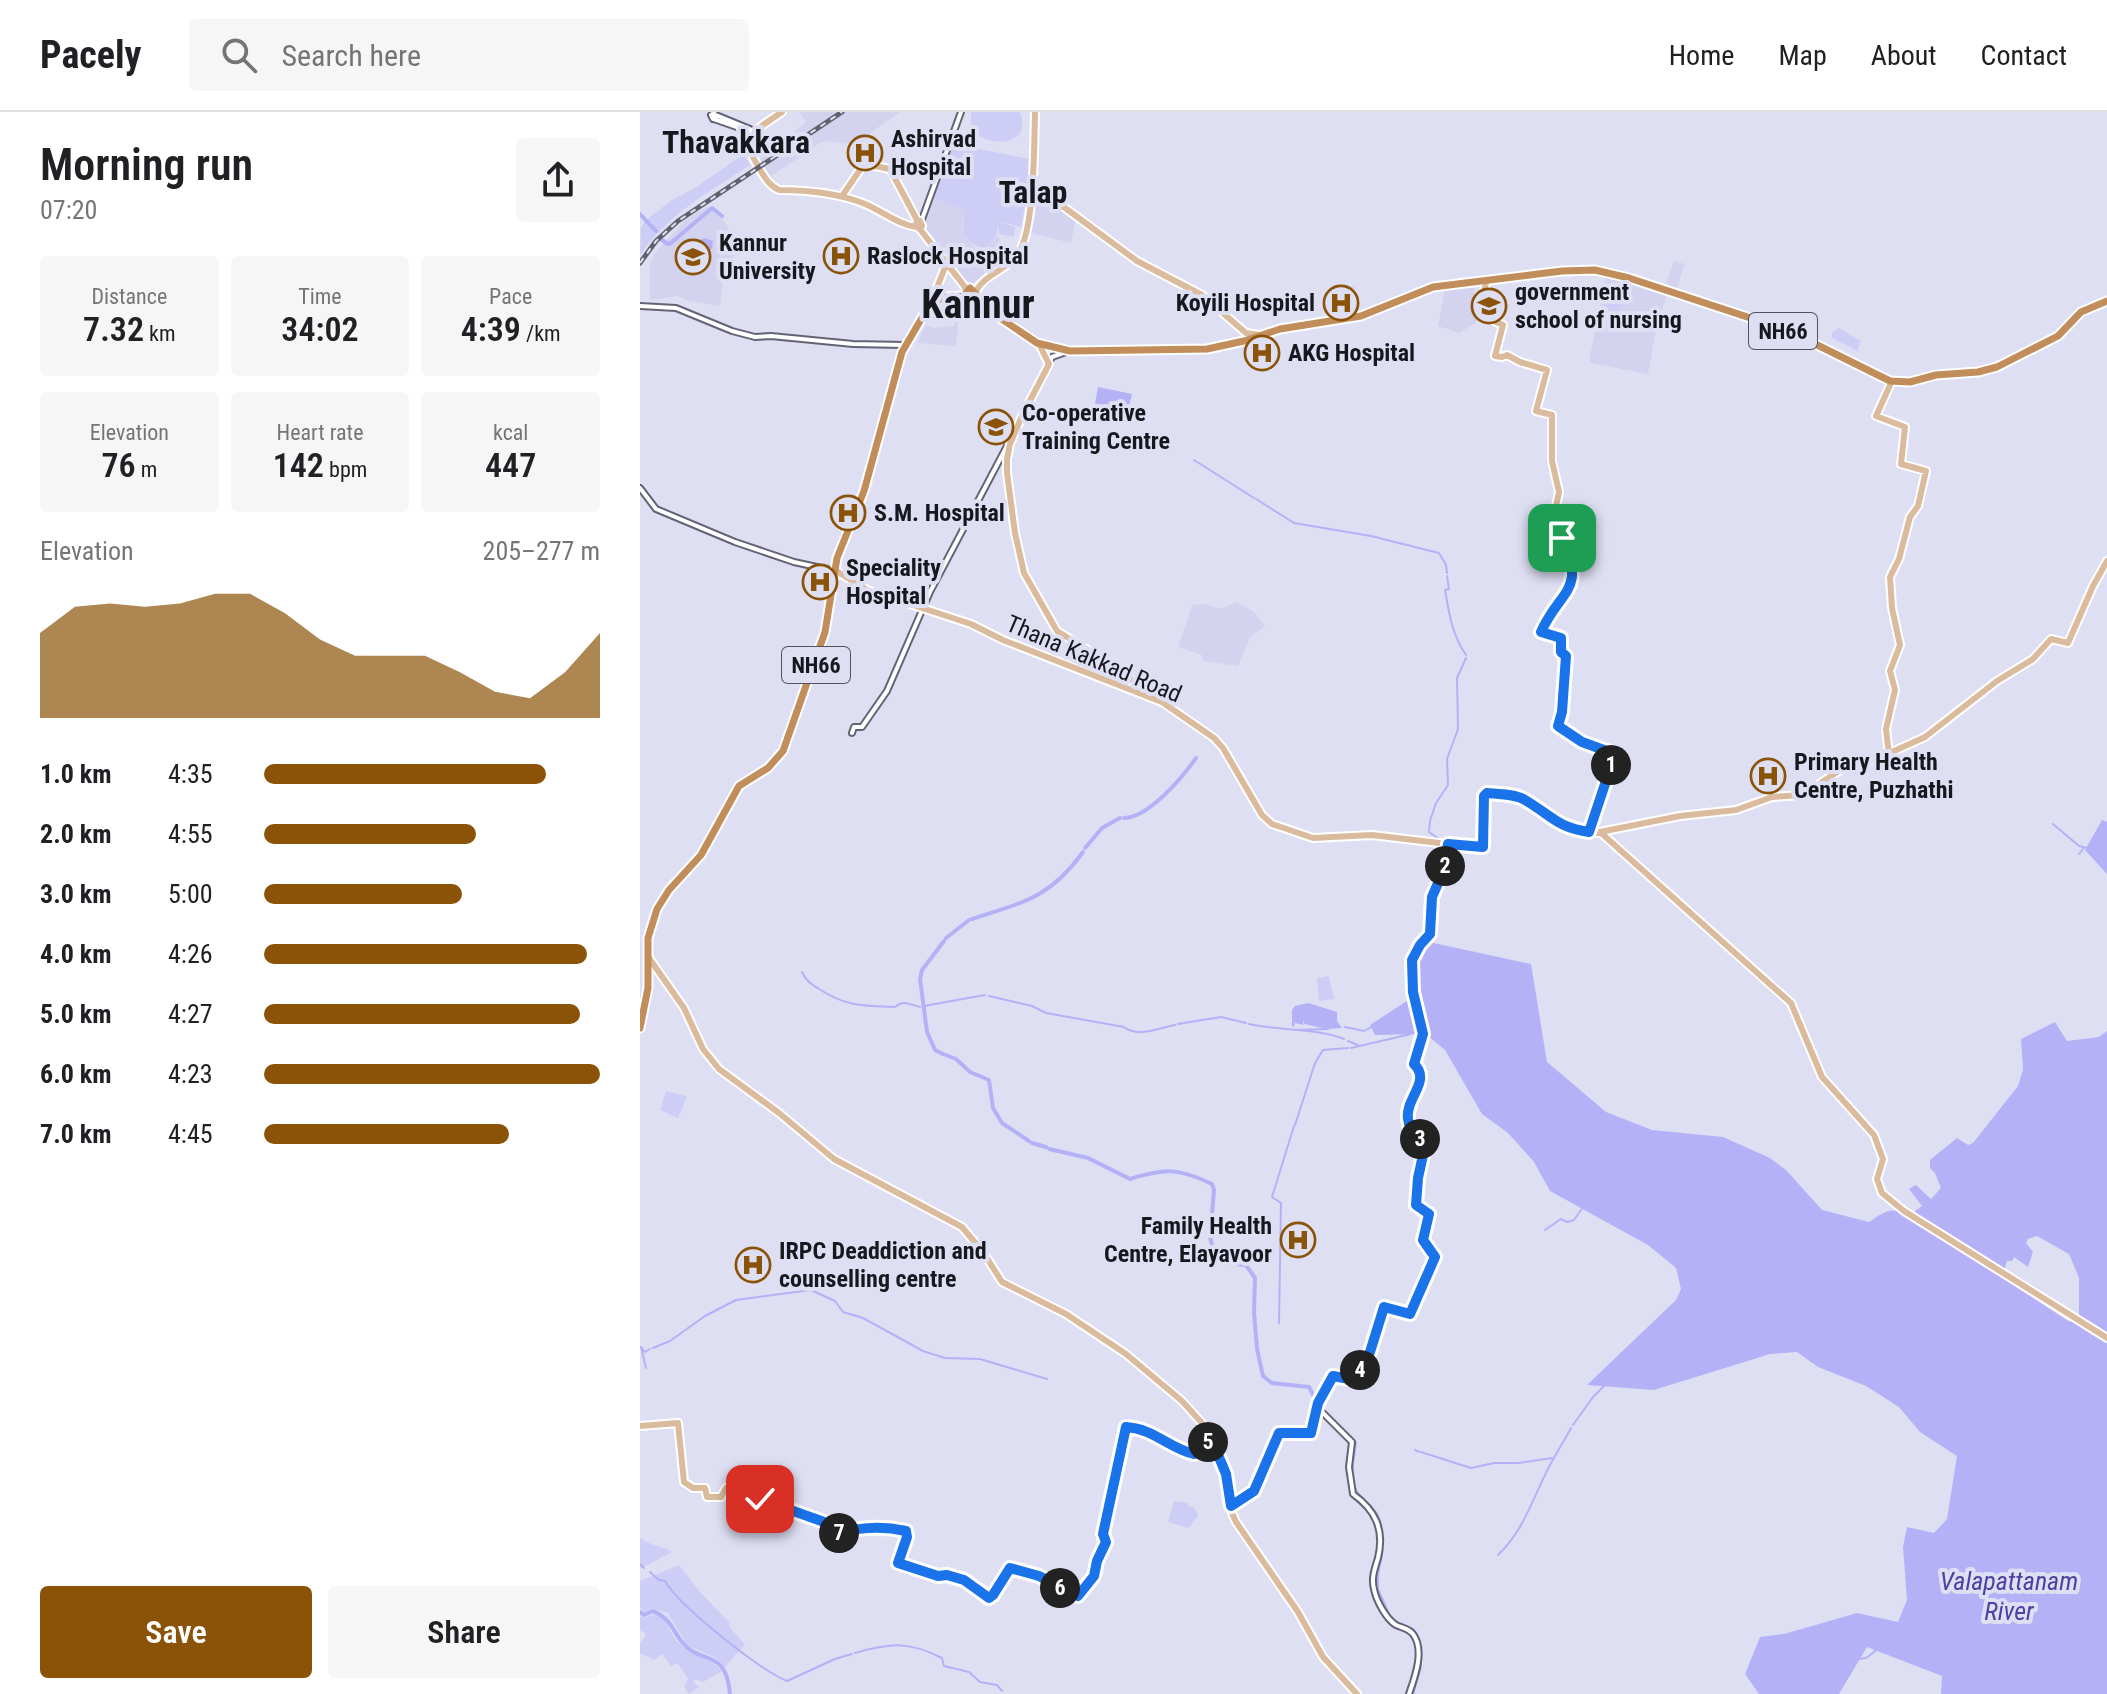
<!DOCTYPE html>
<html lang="en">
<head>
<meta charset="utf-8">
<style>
	body { margin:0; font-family:"Roboto Condensed",sans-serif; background:#f6f6f6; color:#202124; height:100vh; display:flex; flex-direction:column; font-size:30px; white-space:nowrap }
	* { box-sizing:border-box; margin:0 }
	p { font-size:26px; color:#757577 }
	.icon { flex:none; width:44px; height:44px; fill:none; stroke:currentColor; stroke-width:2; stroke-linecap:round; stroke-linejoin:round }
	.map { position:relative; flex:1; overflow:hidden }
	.drawer { display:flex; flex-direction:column; background:#fff; width:640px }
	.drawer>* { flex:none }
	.pin { position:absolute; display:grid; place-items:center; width:68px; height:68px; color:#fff; margin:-34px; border-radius:16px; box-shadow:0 4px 12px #0006 }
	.km { position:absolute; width:40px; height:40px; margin:-20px; border-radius:50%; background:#222; color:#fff; font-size:22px; line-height:40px; text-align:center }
	.round { display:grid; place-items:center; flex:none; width:84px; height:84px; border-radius:8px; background:#f6f6f6 }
	.overview { display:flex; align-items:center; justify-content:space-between; height:136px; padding:0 40px }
	h1 { font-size:44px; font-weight:600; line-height:60px }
	.figures { display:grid; grid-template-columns:repeat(3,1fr); gap:12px; height:136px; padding:8px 40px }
	.figures div { display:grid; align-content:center; border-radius:8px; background:#f6f6f6; text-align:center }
	.figures b { font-size:34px; font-weight:600 }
	.figures small { font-size:22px; font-weight:400 }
	.figures p { font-size:22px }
	.chart { height:224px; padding:16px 40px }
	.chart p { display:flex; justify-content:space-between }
	.chart svg { width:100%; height:144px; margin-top:8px; fill:#8b5308; opacity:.7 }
	.primary-button { display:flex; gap:16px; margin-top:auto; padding:16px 40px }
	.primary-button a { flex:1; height:92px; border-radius:8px; background:#8b5308; color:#fff; font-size:32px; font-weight:600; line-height:92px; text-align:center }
	.primary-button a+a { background:#f6f6f6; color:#202124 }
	ul { padding:0 40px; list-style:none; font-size:26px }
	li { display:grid; grid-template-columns:128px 96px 1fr; align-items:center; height:60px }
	li i { height:20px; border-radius:10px; background:#8b5308 }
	header { display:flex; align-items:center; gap:48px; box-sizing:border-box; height:112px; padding:0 40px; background:#fff; border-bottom:2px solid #e0e0e0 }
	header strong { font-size:38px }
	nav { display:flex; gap:44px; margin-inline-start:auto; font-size:28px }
	.search { width:560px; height:72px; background:#f6f6f6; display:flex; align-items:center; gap:20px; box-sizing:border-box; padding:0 28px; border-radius:8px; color:#757577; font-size:30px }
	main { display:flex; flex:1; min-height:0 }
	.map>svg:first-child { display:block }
	.built { fill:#d3d3ef }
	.green { fill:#cecdf5 }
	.water { fill:#b5b1f7; fill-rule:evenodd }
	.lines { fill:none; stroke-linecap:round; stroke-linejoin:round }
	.stream { stroke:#b5b1f7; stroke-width:2 }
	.canal { stroke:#b5b1f7; stroke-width:4 }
	.minor-casing { stroke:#646375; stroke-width:8 }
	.major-casing { stroke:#fff; stroke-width:10 }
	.highway-casing { stroke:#fff; stroke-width:11 }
	.minor { stroke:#fff; stroke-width:4 }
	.major { stroke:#dabb9d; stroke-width:6 }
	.highway { stroke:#c18e5b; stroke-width:7 }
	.rail-casing { stroke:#61616e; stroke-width:5 }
	.rail { stroke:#dfdff4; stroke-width:2; stroke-dasharray:6; stroke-linecap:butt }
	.route-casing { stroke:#fff; stroke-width:16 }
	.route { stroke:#1a73e8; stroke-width:10 }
	.labels { text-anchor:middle; stroke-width:8; stroke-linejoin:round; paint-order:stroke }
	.shield { fill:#dfdff4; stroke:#53535e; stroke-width:2 }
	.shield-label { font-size:22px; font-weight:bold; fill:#17171e }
	.poi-label { font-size:24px; font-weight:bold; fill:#17171e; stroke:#dfdff4; text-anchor:start }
	.street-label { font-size:24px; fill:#17171e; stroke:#dfdff4 }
	.water-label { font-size:26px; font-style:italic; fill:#5140a4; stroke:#dfdff4 }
	.district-label { font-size:32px; font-weight:bold; fill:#17171e; stroke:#dfdff4 }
	.town-label { font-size:40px; font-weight:bold; fill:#17171e; stroke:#dfdff4 }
</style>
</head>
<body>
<header>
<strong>Pacely</strong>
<div class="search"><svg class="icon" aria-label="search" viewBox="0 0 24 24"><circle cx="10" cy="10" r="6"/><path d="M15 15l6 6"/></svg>Search here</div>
<nav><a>Home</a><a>Map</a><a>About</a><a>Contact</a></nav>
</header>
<main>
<section class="drawer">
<div class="overview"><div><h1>Morning run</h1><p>07:20</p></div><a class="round"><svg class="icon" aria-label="share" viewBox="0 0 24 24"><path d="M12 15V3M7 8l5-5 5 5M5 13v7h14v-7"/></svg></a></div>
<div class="figures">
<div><p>Distance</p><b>7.32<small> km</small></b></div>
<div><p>Time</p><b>34:02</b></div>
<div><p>Pace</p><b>4:39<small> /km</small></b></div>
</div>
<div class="figures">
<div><p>Elevation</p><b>76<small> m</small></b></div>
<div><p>Heart rate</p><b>142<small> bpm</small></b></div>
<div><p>kcal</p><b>447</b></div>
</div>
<div class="chart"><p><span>Elevation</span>205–277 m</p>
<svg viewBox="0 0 160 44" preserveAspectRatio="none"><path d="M0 44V18L10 10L20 9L30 10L40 9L50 6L60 6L70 12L80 20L90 25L100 25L110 25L120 30L130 36L140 38L150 30L160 18V44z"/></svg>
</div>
<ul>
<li><b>1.0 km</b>4:35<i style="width:84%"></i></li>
<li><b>2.0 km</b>4:55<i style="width:63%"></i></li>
<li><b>3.0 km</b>5:00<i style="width:59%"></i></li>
<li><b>4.0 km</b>4:26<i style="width:96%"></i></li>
<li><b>5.0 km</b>4:27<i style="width:94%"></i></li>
<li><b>6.0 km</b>4:23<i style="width:100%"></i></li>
<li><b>7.0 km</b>4:45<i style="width:73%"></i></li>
</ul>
<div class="primary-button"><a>Save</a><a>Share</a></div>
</section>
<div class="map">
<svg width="1467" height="1582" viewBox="0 0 1467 1582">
	<rect width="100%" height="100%" fill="#dfdff4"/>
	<path class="built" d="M159,0h101l-38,27h-5l-2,6 -28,-4 -7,2 -51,35 -11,-17 48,-39z
		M123,18l9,17 -15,12 -4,-15z
		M396,82l40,24 -5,25 -44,-11z
		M291,84l33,13 -2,23 14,17 21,-13 13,19 -37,28 -9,-3 -41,-56v-8z
		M68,94l17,16 15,26 -16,21 -4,37 -31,-5 -11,-5 -28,4v-37l6,-11 29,-32z
		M1034,149l11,3 -10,29 -11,-4z
		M966,162l61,20 -11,36 -8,44 -57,-11 -2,-2z
		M702,173l13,2 -1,9 -4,1v7l-11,1 1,11 -4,1 -1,-6h-6l2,-11 5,1z
		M834,174l1,13 6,7 -4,16 -18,11 -21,-7 7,-37z
		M318,192l2,1 -4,41 -39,-3 9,-18 8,3 20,-2z
		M622,226l6,10 9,-3 -3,16 -23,-3 -1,-16z
		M171,462l23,5 -12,13 -14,-4z
		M595,490l18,9 12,15 -15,11 -12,29 -35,-5 -1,-6 -24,-8 14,-42 13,-1 16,5z"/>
	<path class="green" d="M331,0h49c13,35 -31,37 -49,17z
		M310,31l79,16 -2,37 -6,31 -23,-6 17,6 -1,10 -15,-3 -1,-10 -1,10 -13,15 -11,-5 -10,-10 1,-24 -33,-13z
		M104,42l6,11c-40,26 -83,50 -110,90l1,-27 5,-8 26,-20 23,-12z
		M969,170l16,4 -6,25 -16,-4z
		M1199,216l22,13 -4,10 -25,-13v-6z
		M689,864l5,23 -15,2 -2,-23z
		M26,979l21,5 -9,22 -18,-8z
		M534,1389l15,2 -1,3 7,2 3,8 -9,12 -21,-6z
		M0,1426c9,7 22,8 32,14l-32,17z
		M39,1453l21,27 29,30v4l16,19 -20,22 -9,-9 -29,-13 -19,-32 -15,-4 -8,4 -5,-5v-27z
		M15,1502l11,4c9,39 35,29 56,53l-19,11 -8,-3 -2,3 6,5 -10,7 -5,-7 4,-8 -10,-16 -7,3 -9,-12 -8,6 -14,-7v-9l6,-10 -6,-4v-14l4,2z"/>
	<path class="water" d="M65,126l8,3 -1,8 -20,9 -10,-5 3,-7z
		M458,275l34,7 -4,17 -33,-7z
		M1462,708l5,2v52l-22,-24z
		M789,830l102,22 16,98 59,50 46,18 71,7 47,21 16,12 36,40 47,12c15,-10 23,-17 39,-6l14,-10 -13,-17 7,-4 15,14 10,-11 -6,-15 -5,-5v-8l27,-22 11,7 5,-2 45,-57 5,-16 -2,-31 34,-17 12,19 32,-4 8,-6v663h-166l1,-18 -75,-29 -28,47h-80l-14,-20 15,-37 24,-3 73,-21 41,9 9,-22 -4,-53 4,-20 27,6 13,-14 10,-63 -37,-24 -21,-25 -33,-21 -48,-19 -21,-15 -27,2 -116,36 -67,-5 89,-85 5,-11 -5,-21 -28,-23 -98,-54 -16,-29 -26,-29 -26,-19 -37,-64 -13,-11 -10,-5 -47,1 -5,-10 46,-30 1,-35zM1397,1124l32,18 10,24v40l-4,4 -7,-1 -66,-44 5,-16h5l2,-4 14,10 5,-15 -7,-9 2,-4z
		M668,891l29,9v9l5,7 -15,1 -23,-5v-5l-1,6 -8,-2 -1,4 -2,-1v-16l3,-4z"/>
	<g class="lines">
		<path class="stream" d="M554,348l60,38
			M616,387l38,24 77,13 68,17 7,12 1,8
			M807,464l2,13 -4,1c4,23 7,45 21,65
			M1413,712l26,22 8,2
			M799,727l-10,-7 1,-11 6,-18 12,-18 -1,-26 11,-30 -1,-51 9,-20
			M1439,742l4,-5
			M792,778l6,-45
			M785,825l4,-33
			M162,860c4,9 9,12 17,17 28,18 44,17 76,18 9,-8 15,-2 25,0
			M349,884l43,10 14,7 78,14c14,11 35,1 51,-2
			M284,894l61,-11
			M538,912l43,-7 25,6
			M609,912c31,7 66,4 95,15
			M705,915l19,4 9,-5
			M655,918l33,-1
			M708,929l10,4
			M711,936l60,-14
			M655,1013l20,-62 8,-13 25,-2
			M905,1118l16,-11 6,3 7,-2 9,-13
			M639,1211l2,-120 -9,-6 22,-71
			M1,1235l5,21
			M1,1235l4,5 5,-3
			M13,1236l17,-7 35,-25 31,-16 75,-10 24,11 8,11 20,6 60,33 22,7 35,1 67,20
			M933,1313l20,-28 12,-12
			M775,1338l4,2
			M781,1340l50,16 23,-5h25l33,-5
			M858,1443c25,-24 33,-52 48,-82 7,-15 17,-30 25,-45
			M0,1452l4,4
			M10,1460l9,8 6,1c14,25 95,89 122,100l48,-22 17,-5
			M215,1541c35,-10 54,-12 87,5l2,8 25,6 11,10 17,3 5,6
			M1219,1547l7,-1 12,-9"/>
		<path class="canal" d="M0,102l16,17
			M22,128l6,4 3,-1 41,-35 10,8
			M484,706c24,0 58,-40 72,-60
			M445,736l17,-20 18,-10
			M332,807c51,-17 77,-20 111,-67
			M306,826l23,-18
			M303,942l-8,-4 -8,-18 -7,-53 2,-9 22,-29
			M306,943l10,4 14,13 19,8 4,28 9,15 27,18
			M392,1031l14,4
			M409,1037l39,9 42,21c35,-11 48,-11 82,5l2,6 -4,47 5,20 10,6 21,2 9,13 -1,34 3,37 6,27 9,7 37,4 11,21 11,11
			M703,1319l12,12c-2,15 -8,39 3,52 10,13 20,14 22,32
			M741,1443l-4,19v15l12,27 6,6 18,8 4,8
			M0,1500l4,3 9,-4c19,9 17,16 29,31 19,24 44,5 48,52
			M772,1582l8,-27v-21"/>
		<g class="minor-casing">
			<path id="minor" d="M74,1l2,4 -3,2 -2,-4z
				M76,3l34,14
				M74,7l40,14
				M281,110l40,-110
				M0,194l36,2 56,23 23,6 16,-1 82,8 51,1
				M410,249l2,-4 14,-5
				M0,376l16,21 79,33 59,20 41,9
				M212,621l2,-6h8l25,-36 43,-99 78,-148
				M677,1295l35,35 -3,25 4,27c22,16 32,35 25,64 -3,10 -7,20 -4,31 2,11 12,30 22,36 6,3 12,3 17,9 12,16 2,43 -4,60"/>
		</g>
		<g class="major-casing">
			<path id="major" d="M142,0c-23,16 -44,24 -24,54 6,10 10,19 21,24 29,0 59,3 86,14 17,7 34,21 52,23
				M101,17l5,4 2,6
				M390,76l27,14 80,59 65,34 44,38 14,2
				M202,84l22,-32 26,5 28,53
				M280,109l2,5 -4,2 -2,-4z
				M279,116l46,59 1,5
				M846,169l-5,34 22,10 -8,31 7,1 5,-2 13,7 27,8 -11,41 16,4v46l7,31 -7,33 2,7c18,8 24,47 13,63 -9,13 -19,22 -26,37l20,6v14l5,4 -4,56 -4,14 24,16 33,12 -26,78
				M336,179c9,-17 31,-21 42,-37 17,-25 16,-110 17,-142
				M293,194l1,-11 12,-30
				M399,232l10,20 -27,52 -12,28 -3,15v14l8,60 9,40 33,58 55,34 44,33
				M198,460l29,18 104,34 32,16 159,62 52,36 9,10 39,67 10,9 41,14 59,-3 109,13 3,-10v-42l3,-3 36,5 36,26 36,9 85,-17 56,-6 36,-13 31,-2 40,-27 40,-12 42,-19 72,-56 36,-22 18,-20 17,4 25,-57 14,-25
				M1249,642l-3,-25 9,-39 -5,-19 10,-26 -8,-37 -2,-31 9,-18 11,-42 8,-11 8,-35 -25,-7 4,-37 -29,-11 15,-33
				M960,720l191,171 31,74 52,58 9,24 -6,20 5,14 22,18 203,127
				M9,846l35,50 19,41 16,20 60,44 55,46 128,68 21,25 19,30 64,32 60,40 56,47 19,21 10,16 15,36 6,39 4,9 62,90 25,45 34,37
				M0,1314l38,-3 6,59 9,6h12l2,9h14l5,-9c6,2 12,7 19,9 10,4 18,1 27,8l52,17 7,13c22,-5 57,-16 77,-1l-10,29 40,13 9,-1 17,5 26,18 20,-30 29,8 38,20c17,-14 19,-34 29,-54l-3,-8 23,-107c30,3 41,21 68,27l17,-16
				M591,1394l23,-15 25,-58h32l7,-30 15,-27 21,4 16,-28 14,-45 26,7 25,-57 -11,-12 -1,-5 5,-28 -12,-7 2,-27 7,-32 -12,-13 -6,-15 14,-41 -7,-17 9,-25 -9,-40 -2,-35 10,-17 8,-9 2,-37 12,-28 4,-25"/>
		</g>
		<g class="highway-casing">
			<path id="highway" d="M332,187l65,44 33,8 137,-2 37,-8 36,-12 81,-13 72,-29 129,-16 33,-1 34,8 158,52 103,51 20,1 26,-7 42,-3 19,-5 61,-31 23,-24 26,-11
				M0,916l8,-40v-50l9,-29 12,-19 32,-35 38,-69 29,-18 15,-17 42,-119 12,-74 27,-67 38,-139 28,-48 16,-7 18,-1 6,-8 6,6 -4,5 -6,-5"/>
		</g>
		<use href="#minor" class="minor"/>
		<use href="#major" class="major"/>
		<use href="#highway" class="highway"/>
		<g class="rail-casing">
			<path id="rail" d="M0,151l16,-22 22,-20 164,-109"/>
		</g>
		<use href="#rail" class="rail"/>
	</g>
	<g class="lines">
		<g class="route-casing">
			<path id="route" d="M120,1387l64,23 7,13c25,-7 48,-10 75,-4l1,6 -9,26 40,13 9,-1 17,5 25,18 4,-3 17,-27 29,8 39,20 16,-20 3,-15 9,-19 -3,-8 23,-107c29,2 42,21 68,27l17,-16 15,36 5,32 23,-15 25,-58h32l7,-30 15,-27 21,4 16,-28 14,-45 26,7 25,-57 -12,-17 6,-26 -13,-9 2,-27 7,-32c-5,-10 -16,-15 -17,-27 -3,-21 24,-38 6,-55l9,-30 -10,-42 -1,-32 8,-15 10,-11 2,-37 13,-30 3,-23 35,3 1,-51 3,-3c11,1 29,1 38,7 26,15 31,27 64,32l26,-78 -33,-12 -24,-16 4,-14 4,-56 -5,-4v-14l-20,-6c19,-43 46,-40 21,-94"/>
		</g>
		<use href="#route" class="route"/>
	</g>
	<defs>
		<g id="hospital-ring" transform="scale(1.8)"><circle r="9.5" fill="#dfdff4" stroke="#8b5308" stroke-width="1.5"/><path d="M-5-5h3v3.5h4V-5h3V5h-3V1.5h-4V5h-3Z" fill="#8b5308"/></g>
		<g id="university-ring" transform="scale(1.8)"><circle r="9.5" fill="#dfdff4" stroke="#8b5308" stroke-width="1.5"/><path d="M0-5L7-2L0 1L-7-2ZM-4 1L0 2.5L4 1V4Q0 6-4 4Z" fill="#8b5308"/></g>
	</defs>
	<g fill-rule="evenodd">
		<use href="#hospital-ring" x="225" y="41"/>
		<use href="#hospital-ring" x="201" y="144"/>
		<use href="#university-ring" x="53" y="145"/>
		<use href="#hospital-ring" x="701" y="191"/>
		<use href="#university-ring" x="849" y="194"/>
		<use href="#hospital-ring" x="622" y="241"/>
		<use href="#university-ring" x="356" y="315"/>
		<use href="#hospital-ring" x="208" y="401"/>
		<use href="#hospital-ring" x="180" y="470"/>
		<use href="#hospital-ring" x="1128" y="664"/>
		<use href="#hospital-ring" x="658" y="1128"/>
		<use href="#hospital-ring" x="113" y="1153"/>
	</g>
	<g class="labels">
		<g class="shield">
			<rect x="1109" y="201" width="68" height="36" rx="6"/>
			<rect x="142" y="535" width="68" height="36" rx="6"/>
		</g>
		<g class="shield-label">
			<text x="1143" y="227">NH66</text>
			<text x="176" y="561">NH66</text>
		</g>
		<g class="poi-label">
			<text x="251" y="35">Ashirvad<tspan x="251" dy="28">Hospital</tspan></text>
			<text x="79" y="139">Kannur<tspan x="79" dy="28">University</tspan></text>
			<text x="227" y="152">Raslock Hospital</text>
			<text x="875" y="188">government<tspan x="875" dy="28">school of nursing</tspan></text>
			<text x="675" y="199" text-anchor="end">Koyili Hospital</text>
			<text x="648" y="249">AKG Hospital</text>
			<text x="382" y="309">Co-operative<tspan x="382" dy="28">Training Centre</tspan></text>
			<text x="234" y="409">S.M. Hospital</text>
			<text x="206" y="464">Speciality<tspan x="206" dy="28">Hospital</tspan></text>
			<text x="1154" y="658">Primary Health<tspan x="1154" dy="28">Centre, Puzhathi</tspan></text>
			<text x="632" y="1122" text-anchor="end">Family Health<tspan x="632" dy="28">Centre, Elayavoor</tspan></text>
			<text x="139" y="1147">IRPC Deaddiction and<tspan x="139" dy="28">counselling centre</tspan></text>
		</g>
		<g class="street-label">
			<text transform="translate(454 547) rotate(23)" y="8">Thana Kakkad Road</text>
		</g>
		<g class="water-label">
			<text x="1369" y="1478">Valapattanam<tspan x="1369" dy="30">River</tspan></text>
		</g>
		<g class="district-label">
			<text x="96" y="41">Thavakkara</text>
			<text x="393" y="91">Talap</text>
		</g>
		<g class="town-label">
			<text x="338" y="206">Kannur</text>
		</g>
	</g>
</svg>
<div class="pin" style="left:922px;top:426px;background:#1e9e55"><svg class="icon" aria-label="arrive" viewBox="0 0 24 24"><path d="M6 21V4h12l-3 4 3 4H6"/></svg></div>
<div class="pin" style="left:120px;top:1387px;background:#d93025"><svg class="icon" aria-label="check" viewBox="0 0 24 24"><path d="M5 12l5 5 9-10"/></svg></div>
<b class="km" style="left:971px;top:653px">1</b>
<b class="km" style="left:805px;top:754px">2</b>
<b class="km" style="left:780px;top:1027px">3</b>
<b class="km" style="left:720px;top:1258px">4</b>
<b class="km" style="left:568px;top:1330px">5</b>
<b class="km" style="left:420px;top:1476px">6</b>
<b class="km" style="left:199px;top:1421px">7</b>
</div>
</main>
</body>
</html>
